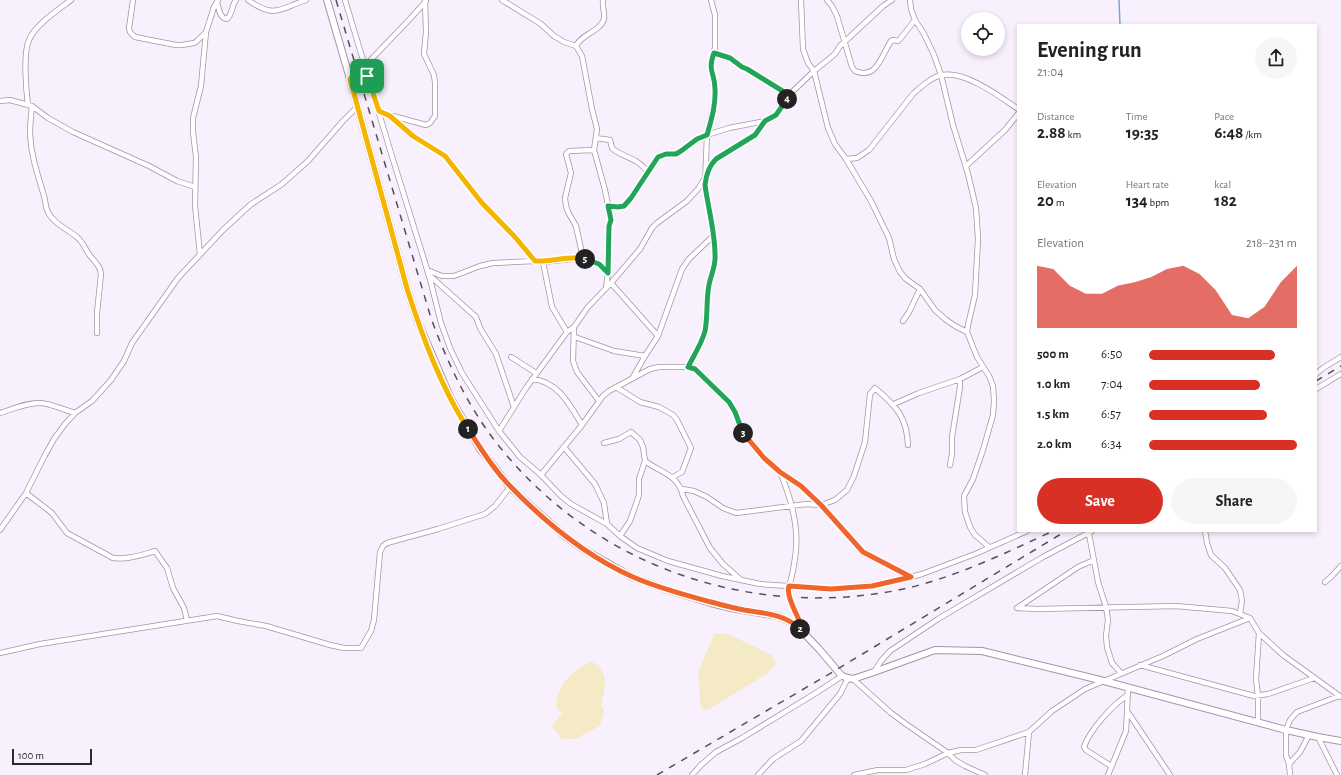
<!DOCTYPE html>
<html lang="en">
<head>
<meta charset="utf-8">
<style>
	body { margin:0; font-family:"Alegreya Sans",sans-serif; background:#f6f6f6; color:#222; height:100vh; display:flex; flex-direction:column; font-size:15px; white-space:nowrap }
	* { box-sizing:border-box; margin:0 }
	p { font-size:13px; color:#767676 }
	.icon { flex:none; width:22px; height:22px; fill:none; stroke:currentColor; stroke-width:2; stroke-linecap:round; stroke-linejoin:round }
	.map { position:relative; flex:1; overflow:hidden }
	.sheet { position:absolute; left:1017px; top:24px; width:300px; height:508px; display:flex; flex-direction:column; background:#fff; border-radius:0px; box-shadow:0 2px 6px #0003 }
	.sheet>* { flex:none }
	.controls { position:absolute; left:961px; top:12px; display:grid; gap:8px }
	.controls a { display:grid; place-items:center; width:44px; height:44px; border-radius:50%; background:#fff; box-shadow:0 2px 6px #0003; font-size:20px }
	.scale { position:absolute; left:12px; bottom:10px; width:80px; box-sizing:border-box; padding-left:4px; border:2px solid #2c282f; border-top:0; font-size:11px; line-height:14px; white-space:nowrap; color:#2c282f; -webkit-text-stroke:3px #f9f0fe; paint-order:stroke }
	.pin { position:absolute; display:grid; place-items:center; width:34px; height:34px; color:#fff; margin:-17px; border-radius:8px; box-shadow:0 2px 6px #0006 }
	.km { position:absolute; width:20px; height:20px; margin:-10px; border-radius:50%; background:#222; color:#fff; font-size:11px; line-height:20px; text-align:center }
	.round { display:grid; place-items:center; flex:none; width:42px; height:42px; border-radius:21px; background:#f6f6f6 }
	.headline { display:flex; align-items:center; justify-content:space-between; height:68px; padding:0 20px }
	h1 { font-size:22px; font-weight:600; line-height:30px }
	.stats { display:grid; grid-template-columns:repeat(3,1fr); gap:6px; height:68px; padding:4px 20px }
	.stats div { display:grid; align-content:center }
	.stats b { font-size:17px; font-weight:600 }
	.stats small { font-size:11px; font-weight:400 }
	.stats p { font-size:11px }
	.chart { height:112px; padding:8px 20px }
	.chart p { display:flex; justify-content:space-between }
	.chart svg { width:100%; height:72px; margin-top:4px; fill:#d93025; opacity:.7 }
	.cta { display:flex; gap:8px; margin-top:auto; padding:8px 20px }
	.cta a { flex:1; height:46px; border-radius:24px; background:#d93025; color:#fff; font-size:16px; font-weight:600; line-height:46px; text-align:center }
	.cta a+a { background:#f6f6f6; color:#222 }
	ul { padding:0 20px; list-style:none; font-size:13px }
	li { display:grid; grid-template-columns:64px 48px 1fr; align-items:center; height:30px }
	li i { height:10px; border-radius:5px; background:#d93025 }
	.map>svg:first-child { display:block }
	.sand { fill:#f4eac5 }
	.lines { fill:none; stroke-linecap:round; stroke-linejoin:round }
	.stream { stroke:#7aa5d1; stroke-width:1.5 }
	.street-casing { stroke:#a095a6; stroke-width:6 }
	.secondary-casing { stroke:#a095a6; stroke-width:8 }
	.street { stroke:#fff; stroke-width:4.5 }
	.secondary { stroke:#fff; stroke-width:6 }
	.rail { stroke:#555059; stroke-width:1.5; stroke-dasharray:7 7; stroke-linecap:butt }
	.split-1-casing { stroke:#fff; stroke-width:8 }
	.split-2-casing { stroke:#fff; stroke-width:8 }
	.split-3-casing { stroke:#fff; stroke-width:8 }
	.split-4-casing { stroke:#fff; stroke-width:8 }
	.split-5-casing { stroke:#fff; stroke-width:8 }
	.split-6-casing { stroke:#fff; stroke-width:8 }
	.split-1 { stroke:#f5b400; stroke-width:5 }
	.split-2 { stroke:#f0652b; stroke-width:5 }
	.split-3 { stroke:#f0652b; stroke-width:5 }
	.split-4 { stroke:#22a559; stroke-width:5 }
	.split-5 { stroke:#22a559; stroke-width:5 }
	.split-6 { stroke:#f5b400; stroke-width:5 }
</style>
</head>
<body>
<div class="map">
<svg width="1341" height="775" viewBox="0 0 1341 775">
	<rect width="100%" height="100%" fill="#f9f0fe"/>
	<path class="sand" d="M714,634h14l44,21 4,9 -8,9 -60,37 -7,-1 -3,-36z
		M591,661c20,13 14,24 10,45l3,5 -4,15 -25,13h-13l-10,-13 10,-13 -6,-6c1,-24 16,-35 35,-46z"/>
	<g class="lines">
		<path class="stream" d="M1119,0l1,25"/>
		<g class="street-casing">
			<path id="street" d="M133,0l-4,28 1,4 5,5 41,8h6l12,-2 3,-2 9,-9
				M248,0c27,19 31,9 58,0
				M345,0l46,153 39,126 11,44 9,25 12,25 37,58 21,26 21,18 20,21 10,8 36,20 13,12 17,12 31,13 54,15 38,8 71,5 41,-4 28,-5 22,-6 53,-20 52,-23
				M502,0l39,24 13,12 10,6 12,4 6,10 10,53 5,20 -3,21 11,40 6,30 -2,6 -1,47 -2,15
				M801,0l2,49 5,14 6,8 14,57 7,16 11,15 25,42 18,37 5,21 6,13 6,7 14,10 15,21 10,9 10,7 12,6
				M827,0l5,6 5,10 15,51 3,4c22,9 26,-15 36,-30l2,-1 5,1 2,-2 15,-19
				M910,0l1,9 4,11 9,14 10,21 7,20 12,50 15,49 8,34 2,31 -3,56 -7,30 -1,7 10,25 12,19 4,10 1,15 -1,14 -10,35 -10,29 -9,17 1,16 5,15 5,8 14,12
				M217,2c2,6 2,16 10,17 6,-5 4,-13 9,-19
				M576,46c5,-12 24,-14 28,-27 1,-6 -2,-13 -1,-19
				M714,53l16,5 13,9 4,2 42,26
				M350,79l9,-7 50,-52 17,-19
				M0,101l10,-1 22,6 16,12 25,14 76,34 28,15 18,6
				M28,105c-2,-15 -5,-52 1,-65 6,-15 29,-30 42,-40
				M32,106c-1,9 -2,19 -2,28 1,22 8,41 14,62 2,6 1,12 5,18 8,13 20,15 30,25 5,5 7,12 12,18 5,6 9,9 10,17l-4,39v20
				M379,111l11,5 23,20 32,20 37,47 33,34 20,24
				M393,116l33,9 4,-2 5,-7v-33l-1,-8 -10,-21 2,-22 -1,-32
				M596,138l14,2 2,8 2,2c14,9 23,8 34,22
				M846,159l11,-1 12,-8 44,-56c8,-7 18,-17 29,-19 24,-4 57,21 76,34
				M966,166l39,-36 13,-16
				M608,206l10,1 6,-1 7,-9 27,-40 8,-3h10l5,-3 16,-12 10,-4 22,-7 36,-7
				M200,254l-5,-48 1,-49 -3,-25v-14l8,-32 5,-54 8,-25 4,-7
				M583,258l-7,-32 -8,-14 -2,-6 -1,-8 6,-25 -5,-19 3,-3 25,-1
				M543,262l9,45 15,25
				M427,270l15,6h12l26,-10 13,-3 42,-2 8,1 40,-4 16,6 9,9
				M428,274l48,43 4,11 16,26 18,53
				M611,283l47,53
				M903,321l6,-9 11,-23
				M574,327l-1,34 4,11 22,29
				M575,337l39,14 31,5
				M511,357l25,16
				M688,367l14,-27 3,-10 2,-36 3,-15 4,-11 1,-9v-15l-10,-59 2,-50 8,-37 -1,-18 -3,-10v-9l4,-13v-33l-4,-15
				M1316,374l7,-6 18,-11
				M633,377l12,-21 13,-20 24,-67 7,-10 24,-23
				M532,379c26,2 38,26 50,46
				M616,387l24,15 19,5 14,8 4,5 14,28 -9,24 -9,5
				M1316,389l25,-15
				M894,404l25,-11 41,-14 23,-12
				M0,413c13,-4 28,-11 41,-10 11,1 23,7 34,10
				M499,431l27,-43 41,-56 7,-5 14,-20 23,-24 29,-34 12,-21 5,-5 30,-22 11,-12 5,-8 9,-18 3,-4 40,-24 10,-14 11,-6 13,-20 25,-24 21,-17 5,-8 43,-40 9,-6
				M604,443l15,-4 12,-7 9,8 3,7 2,14 -6,18v16l-3,9 -6,17 -10,15
				M564,447l31,37 9,19 3,21
				M645,461c16,12 33,13 38,35l27,52 13,16 18,16
				M950,465l2,-11v-17l8,-50v-8
				M780,472c11,26 20,57 15,86 -1,7 -2,14 -4,21 -1,5 -4,10 -3,15l14,30 2,9
				M541,475l41,-50 21,-29 6,-5 41,-22 9,-2h29l7,2 34,33 6,10 7,20 22,26 16,14 21,14 20,19 42,48 48,24
				M682,489l12,2 13,6 16,11 13,5 70,-9 15,1 14,-5 12,-10 7,-14 11,-34 5,-48 5,-6c21,18 32,29 33,57
				M26,493l26,20 15,20 46,25c14,2 28,-3 42,-7l12,17 6,20 11,20 3,12
				M0,530l26,-37 18,-36 10,-18 11,-15 10,-11 17,-12 19,-21 13,-19 8,-18 46,-65 45,-48 27,-25 32,-21 26,-23 35,-40 14,-14
				M1205,531l2,12 4,12 14,13 15,22 2,11 -2,12
				M1089,534l9,48 8,25 2,13 -2,16 1,11 5,16 9,10
				M1325,582l6,-5 10,-11
				M1017,608l21,1 138,-3 56,5 18,7 9,15 24,22 58,42
				M1017,608l61,-41 16,-7
				M0,653l40,-9 177,-28 21,5 28,5 64,19 14,3h17l10,-17 3,-11 6,-68 3,-6 4,-3 51,-14 47,-15 10,-8 15,-19
				M1140,665l114,31 14,-2 46,-16
				M874,672l7,-11 9,-10 48,-32 105,-62 49,-26
				M853,679l38,34 15,11 42,29 7,7 10,6 20,9
				M1128,687l-1,24 43,64
				M1258,722v-26l-2,-17 3,-46
				M1318,737l19,38
				M1289,764l11,-12 9,-17
				M1111,766l-25,-16 -2,-3c5,-16 29,-43 44,-52
				M692,775l9,-10 15,-13 26,-14 74,-45 26,-17
				M758,775l15,-16 28,-18 39,-47 8,-16
				M854,775l24,-5h28l19,-6 23,-11 13,-3h15l53,-18 23,-21 33,-22 78,-33 34,-17 53,-21
				M1025,775l4,-43
				M1108,775l18,-44 1,-19
				M1290,775l-1,-11 -3,-9v-25l4,-10 7,-8 42,-16"/>
		</g>
		<g class="secondary-casing">
			<path id="secondary" d="M327,0l23,79 58,213 10,30 33,77 29,50 12,15 18,23 22,20 34,30 17,12 49,28 36,13 43,13 20,5 47,8 11,5 9,6 21,22 23,27 6,2 5,1 21,-7 61,-22 47,1 122,30 182,49 32,7 23,4"/>
		</g>
		<use href="#street" class="street"/>
		<use href="#secondary" class="secondary"/>
		<path class="rail" d="M336,0l95,318c15,41 33,80 58,115 91,124 242,183 393,160 60,-9 117,-37 171,-62
			M1316,381l25,-15
			M657,775l179,-105 230,-139"/>
	</g>
	<g class="lines">
		<g class="split-1-casing">
			<path id="split-1" d="M367,76l-3,-11 -14,14 58,213c15,46 33,95 60,137"/>
		</g>
		<g class="split-2-casing">
			<path id="split-2" d="M468,429c13,20 26,41 43,58 34,35 77,70 122,90 25,11 52,18 78,25 11,3 22,6 33,8 19,3 41,4 56,19"/>
		</g>
		<g class="split-3-casing">
			<path id="split-3" d="M743,433l21,25 16,14 21,14 20,19 42,47 48,25 -39,9 -41,3 -42,-3c-4,11 12,34 15,47l-4,-4"/>
		</g>
		<g class="split-4-casing">
			<path id="split-4" d="M743,433l-8,-21 -6,-10 -34,-33 -7,-2c6,-12 14,-24 17,-36 3,-15 1,-31 4,-46 2,-11 7,-19 6,-30 0,-24 -7,-47 -10,-70 1,-10 4,-19 11,-26l39,-24 10,-14 11,-6 11,-16"/>
		</g>
		<g class="split-5-casing">
			<path id="split-5" d="M585,259l14,5 9,9 1,-47 2,-6 -3,-14 10,1 6,-1 7,-8 27,-41 8,-3h10l5,-3 16,-12 10,-4c4,-14 9,-30 8,-46 0,-16 -8,-18 -1,-36l16,5 12,9 5,2 42,26 -2,4"/>
		</g>
		<g class="split-6-casing">
			<path id="split-6" d="M367,76l12,35 11,5 23,20 32,20 37,47 33,34 20,24c17,1 34,-6 50,-2"/>
		</g>
		<use href="#split-1" class="split-1"/>
		<use href="#split-2" class="split-2"/>
		<use href="#split-3" class="split-3"/>
		<use href="#split-4" class="split-4"/>
		<use href="#split-5" class="split-5"/>
		<use href="#split-6" class="split-6"/>
	</g>
</svg>
<div class="controls">
<a><svg class="icon" aria-label="locate" viewBox="0 0 24 24"><circle cx="12" cy="12" r="6"/><path d="M12 2v4M12 18v4M2 12h4M18 12h4"/></svg></a>
</div>
<div class="scale">100 m</div>
<div class="pin" style="left:367px;top:76px;background:#1e9e55"><svg class="icon" aria-label="arrive" viewBox="0 0 24 24"><path d="M6 21V4h12l-3 4 3 4H6"/></svg></div>
<b class="km" style="left:468px;top:429px">1</b>
<b class="km" style="left:800px;top:629px">2</b>
<b class="km" style="left:743px;top:433px">3</b>
<b class="km" style="left:787px;top:99px">4</b>
<b class="km" style="left:585px;top:259px">5</b>
<section class="sheet">
<div class="headline"><div><h1>Evening run</h1><p>21:04</p></div><a class="round"><svg class="icon" aria-label="share" viewBox="0 0 24 24"><path d="M12 15V3M7 8l5-5 5 5M5 13v7h14v-7"/></svg></a></div>
<div class="stats">
<div><p>Distance</p><b>2.88<small> km</small></b></div>
<div><p>Time</p><b>19:35</b></div>
<div><p>Pace</p><b>6:48<small> /km</small></b></div>
</div>
<div class="stats">
<div><p>Elevation</p><b>20<small> m</small></b></div>
<div><p>Heart rate</p><b>134<small> bpm</small></b></div>
<div><p>kcal</p><b>182</b></div>
</div>
<div class="chart"><p><span>Elevation</span>218–231 m</p>
<svg viewBox="0 0 160 44" preserveAspectRatio="none"><path d="M0 44V6L10 8L20 18L30 23L40 23L50 18L60 16L70 13L80 8L90 6L100 11L110 21L120 36L130 38L140 31L150 16L160 6V44z"/></svg>
</div>
<ul>
<li><b>500 m</b>6:50<i style="width:85%"></i></li>
<li><b>1.0 km</b>7:04<i style="width:75%"></i></li>
<li><b>1.5 km</b>6:57<i style="width:80%"></i></li>
<li><b>2.0 km</b>6:34<i style="width:100%"></i></li>
</ul>
<div class="cta"><a>Save</a><a>Share</a></div>
</section>
</div>
</body>
</html>
